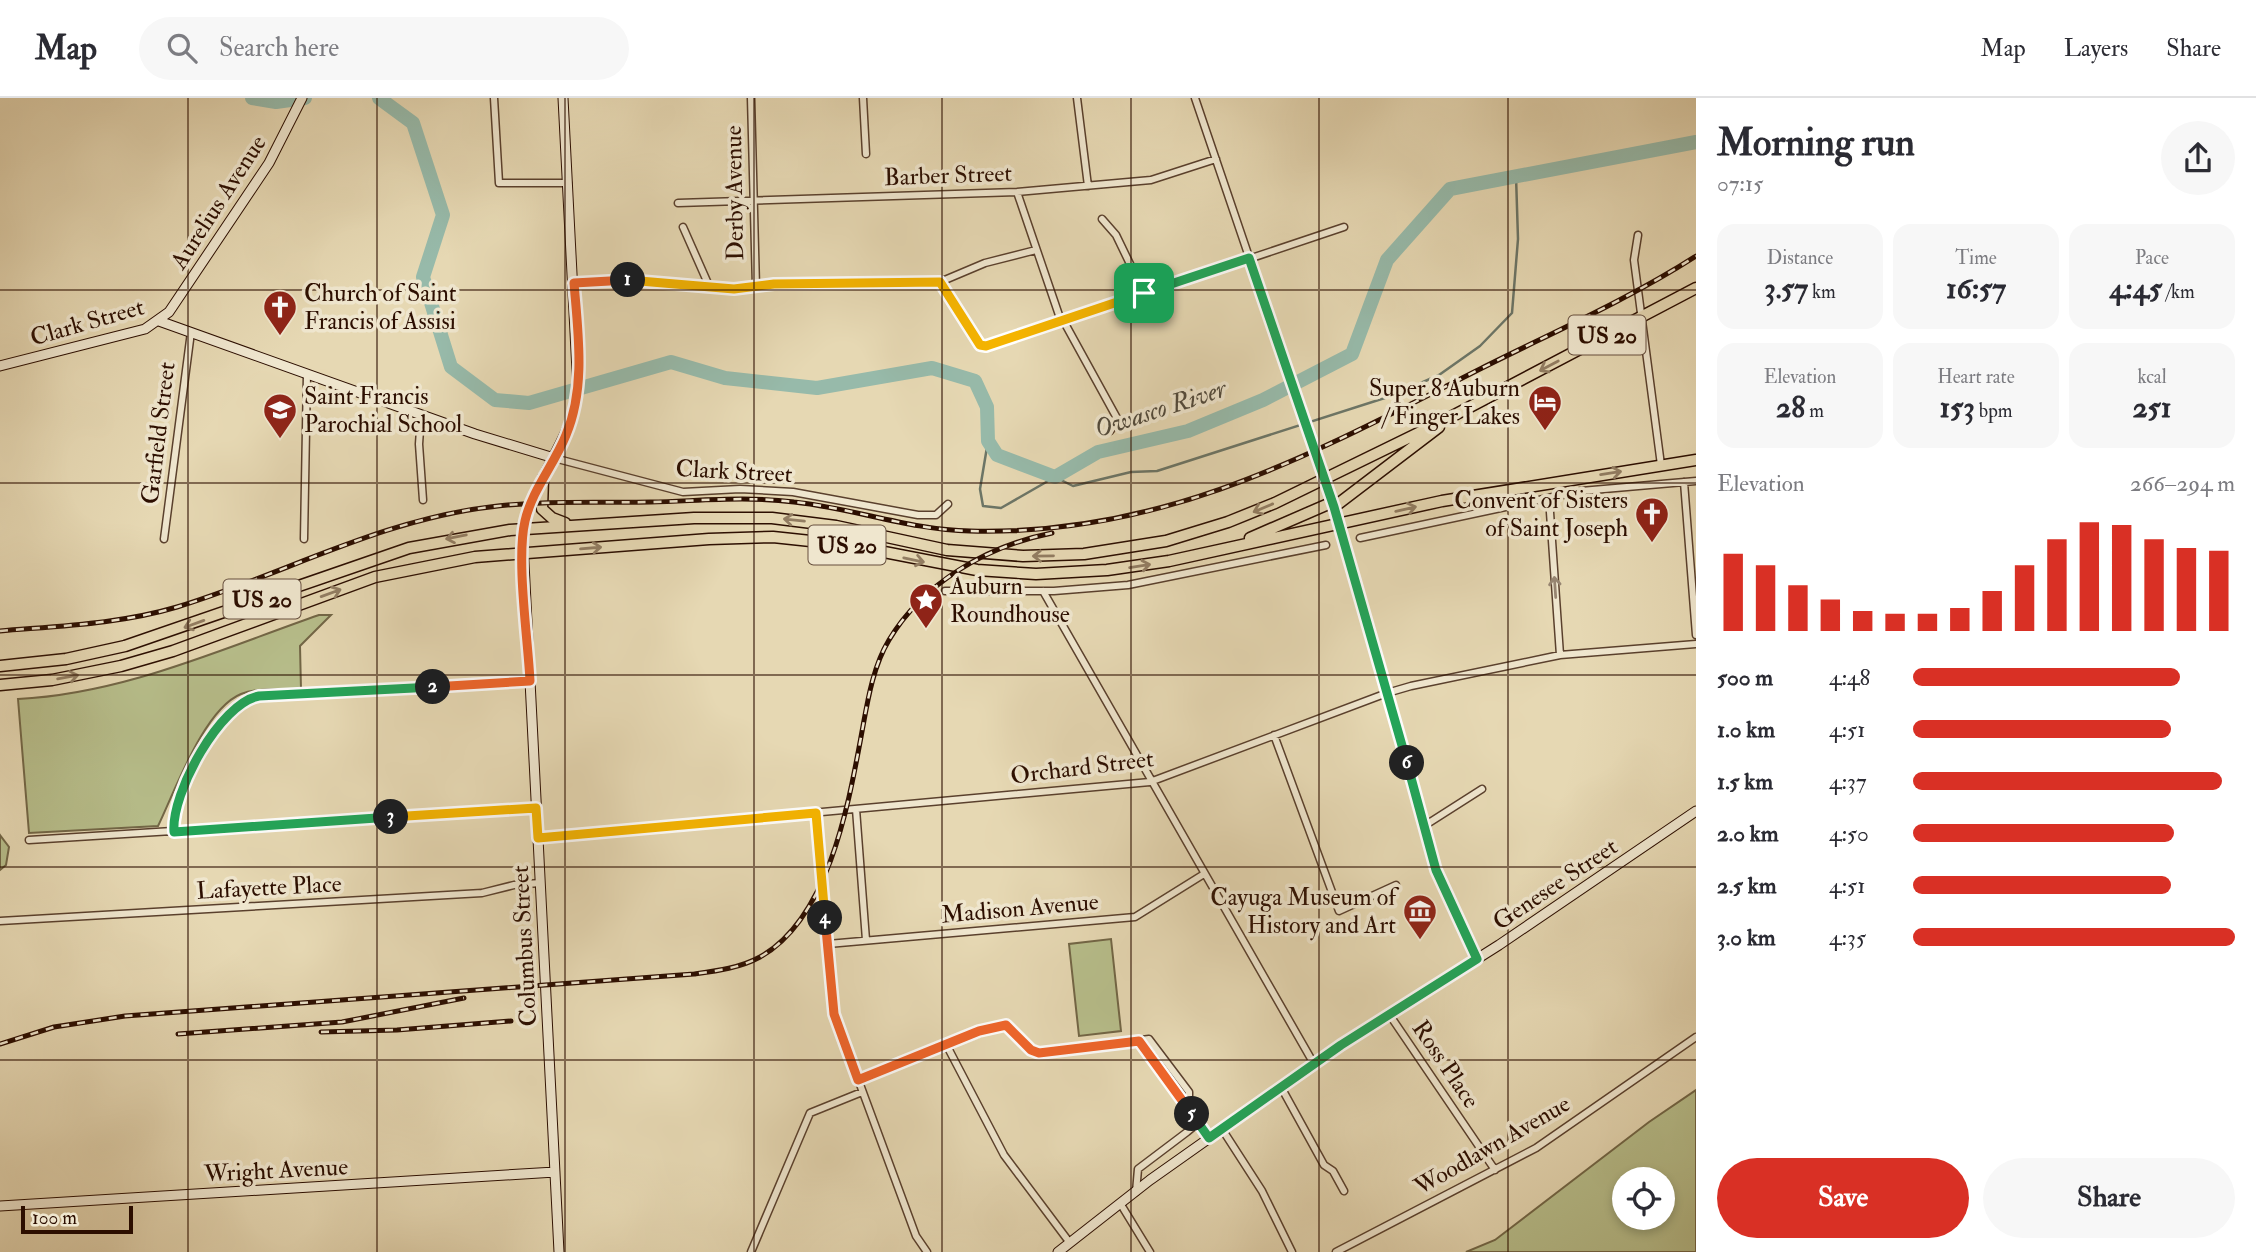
<!DOCTYPE html>
<html lang="en">
<head>
<meta charset="utf-8">
<style>
	body { margin:0; font-family:"IM FELL Double Pica",serif; background:#f7f7f7; color:#2b2b33; height:100vh; display:flex; flex-direction:column; font-size:26px; white-space:nowrap }
	* { box-sizing:border-box; margin:0 }
	p { font-size:23px; color:#7c7c81 }
	.icon { flex:none; width:38px; height:38px; fill:none; stroke:currentColor; stroke-width:2; stroke-linecap:round; stroke-linejoin:round }
	.map { position:relative; flex:1; overflow:hidden }
	.details { display:flex; flex-direction:column; background:#fff; width:560px }
	.details>* { flex:none }
	.tools { position:absolute; left:1612px; top:1069px; display:grid; gap:14px }
	.tools a { display:grid; place-items:center; width:63px; height:63px; border-radius:50%; background:#fff; box-shadow:0 4px 10px #0003; font-size:35px }
	.scale { position:absolute; left:21px; bottom:18px; width:112px; box-sizing:border-box; padding-left:7px; border:4px solid #2c0e00; border-top:0; font-size:19px; line-height:24px; white-space:nowrap; color:#2c0e00; -webkit-text-stroke:5px #efe6ce; paint-order:stroke }
	.pin { position:absolute; display:grid; place-items:center; width:60px; height:60px; color:#fff; margin:-30px; border-radius:14px; box-shadow:0 4px 10px #0006 }
	.km { position:absolute; width:35px; height:35px; margin:-18px; border-radius:50%; background:#222; color:#fff; font-size:19px; line-height:35px; text-align:center }
	.round { display:grid; place-items:center; flex:none; width:74px; height:74px; border-radius:37px; background:#f7f7f7 }
	.overview { display:flex; align-items:center; justify-content:space-between; height:119px; padding:0 21px }
	h1 { font-size:38px; font-weight:800; line-height:52px }
	.metrics { display:grid; grid-template-columns:repeat(3,1fr); gap:10px; height:119px; padding:7px 21px }
	.metrics div { display:grid; align-content:center; border-radius:18px; background:#f7f7f7; text-align:center }
	.metrics b { font-size:30px; font-weight:800 }
	.metrics small { font-size:19px; font-weight:400 }
	.metrics p { font-size:19px }
	.chart { height:196px; padding:14px 21px }
	.chart p { display:flex; justify-content:space-between }
	.chart svg { width:100%; height:126px; margin-top:7px; stroke:#d93025; stroke-width:6 }
	.primary-button { display:flex; gap:14px; margin-top:auto; padding:14px 21px }
	.primary-button a { flex:1; height:80px; border-radius:42px; background:#d93025; color:#fff; font-size:28px; font-weight:800; line-height:80px; text-align:center }
	.primary-button a+a { background:#f7f7f7; color:#2b2b33 }
	ul { padding:0 21px; list-style:none; font-size:23px }
	li { display:grid; grid-template-columns:112px 84px 1fr; align-items:center; height:52px }
	li i { height:18px; border-radius:9px; background:#d93025 }
	header { display:flex; align-items:center; gap:42px; box-sizing:border-box; height:98px; padding:0 35px; background:#fff; border-bottom:2px solid #e1e1e2 }
	header strong { font-size:33px }
	nav { display:flex; gap:38px; margin-inline-start:auto; font-size:24px }
	.search { width:490px; height:63px; background:#f7f7f7; display:flex; align-items:center; gap:18px; box-sizing:border-box; padding:0 24px; border-radius:38px; color:#7c7c81; font-size:26px }
	main { display:flex; flex:1; min-height:0 }
	.map>svg:first-child { display:block }
	.green { fill:#b7be8b; stroke:#726646; stroke-width:2; fill-rule:evenodd }
	.lines { fill:none; stroke-linecap:round; stroke-linejoin:round }
	.stream { stroke:#6c7566; stroke-width:2.5 }
	.river { stroke:#97baaa; stroke-width:14 }
	.street-casing { stroke:#5a402d; stroke-width:9 }
	.secondary-casing { stroke:#2c0e00; stroke-width:11 }
	.highway-casing { stroke:#2c0e00; stroke-width:13 }
	.street { stroke:#efe6ce; stroke-width:6 }
	.secondary { stroke:#efe6ce; stroke-width:9 }
	.highway { stroke:#e6d8b3; stroke-width:10 }
	.rail-casing { stroke:#2c0e00; stroke-width:5 }
	.rail { stroke:#efe6ce; stroke-width:2.5; stroke-dasharray:8; stroke-linecap:butt }
	.oneway { stroke:#927d62 }
	.oneway2 { stroke:#978571 }
	.split-1-casing { stroke:#fff; stroke-width:14 }
	.split-2-casing { stroke:#fff; stroke-width:14 }
	.split-3-casing { stroke:#fff; stroke-width:14 }
	.split-4-casing { stroke:#fff; stroke-width:14 }
	.split-5-casing { stroke:#fff; stroke-width:14 }
	.split-6-casing { stroke:#fff; stroke-width:14 }
	.split-7-casing { stroke:#fff; stroke-width:14 }
	.split-1 { stroke:#f5b400; stroke-width:9 }
	.split-2 { stroke:#f0652b; stroke-width:9 }
	.split-3 { stroke:#22a559; stroke-width:9 }
	.split-4 { stroke:#f5b400; stroke-width:9 }
	.split-5 { stroke:#f0652b; stroke-width:9 }
	.split-6 { stroke:#22a559; stroke-width:9 }
	.split-7 { stroke:#22a559; stroke-width:9 }
	.grid { fill:none; stroke:#2c0e00; stroke-width:2; stroke-opacity:0.55 }
	.labels { text-anchor:middle; stroke-width:7; stroke-linejoin:round; paint-order:stroke }
	.shield { fill:#efe6ce; stroke:#664f3e; stroke-width:2 }
	.shield-label { font-size:23px; font-weight:bold; fill:#2c0e00 }
	.street-label { font-size:24px; fill:#2c0e00; stroke:#efe6ce }
	.poi-label { font-size:24px; fill:#2c0e00; stroke:#efe6ce; text-anchor:start }
	.water-label { font-size:26px; font-style:italic; fill:#514a3c; stroke:#efe6ce }
</style>
</head>
<body>
<header>
<strong>Map</strong>
<div class="search"><svg class="icon" aria-label="search" viewBox="0 0 24 24"><circle cx="10" cy="10" r="6"/><path d="M15 15l6 6"/></svg>Search here</div>
<nav><a>Map</a><a>Layers</a><a>Share</a></nav>
</header>
<main>
<div class="map">
<svg width="1696" height="1154" viewBox="0 0 1696 1154">
	<rect width="100%" height="100%" fill="#e6d8b3"/>
	<filter id="stains"><feTurbulence type="fractalNoise" baseFrequency=".00286" numOctaves="4"/><feColorMatrix values="0 0 0 0 .2 0 0 0 0 .09 0 0 0 0 .02 0 0 0 .5 -.17"/></filter>
	<radialGradient id="worn" r=".72"><stop offset=".6" stop-color="#630" stop-opacity="0"/><stop offset="1" stop-color="#630" stop-opacity=".3"/></radialGradient>
	<path class="green" d="M319,517h12l-31,31 1,43c-17,1 -43,-2 -60,5 -37,15 -66,97 -83,132l-129,7 -11,-134c105,-5 203,-50 301,-84z
		M0,737l9,12 -3,18 -6,5z
		M1111,841l10,92 -42,5 -10,-92z
		M1696,992v162h-230l29,-12 154,-118zM1624,1082h38v38h-38z"/>
	<g class="lines">
		<path class="stream" d="M988,343l-8,48 3,17 18,2 54,-31 18,9 58,-14 26,-1 234,-75 48,-21 41,-29 32,-33 6,-74 -2,-63"/>
		<path class="river" d="M252,0l24,4 29,-4
			M379,0l34,25 30,92 -20,62 28,90 44,33 34,3 142,-41 54,16 92,10 115,-20 43,13 12,26 1,34 9,14 58,22 43,-25 90,-21 75,-31 89,-46 35,-94 63,-71 246,-47"/>
		<g class="street-casing">
			<path id="street" d="M494,0l5,85h69
				M751,0l5,189
				M863,0l3,56
				M1077,0l11,88
				M1195,0l139,409 102,363 41,89
				M1017,94l44,129
				M678,105l339,-11 134,-12 65,-21
				M1102,121l14,16 28,58
				M683,129l27,61
				M1638,137l-4,25 27,205
				M940,184l45,-19 51,-13
				M574,185l61,-3 99,9 40,-5 166,-2 40,63 6,2 358,-120
				M1063,222l55,100 -8,11
				M421,318l-2,28 4,56
				M554,360l129,34 57,-3 53,3 125,23h18l12,-11
				M1684,384l12,153
				M1549,400l11,157
				M1360,440l221,-47 115,-10
				M164,441l27,-207
				M304,441l3,-165
				M945,493h109l74,-6 198,-40
				M1043,493l271,473
				M1274,637l65,176 57,-26
				M856,711l10,131
				M816,715l18,201 82,222 11,16
				M1424,728l58,-37
				M174,734c-2,-36 41,-119 75,-134l281,-17
				M538,740l612,-56 237,-89 24,-7 149,-31 136,-11
				M29,742l507,-32
				M0,823l482,-28 32,-8 26,-2
				M828,846l307,-27 69,-43
				M1389,916l106,156
				M1138,943l71,97
				M947,948l57,109 66,88
				M858,982l142,-55c18,2 23,23 39,28l110,-14 40,53v5l-5,4
				M1281,989l43,78 9,6 11,20
				M1222,1031l40,62 30,61
				M1136,1094l2,-23 49,-37 6,-5 2,-8
				M1120,1105l30,49
				M751,1154l59,-139 52,-21
				M1336,1154l200,-104 160,-111"/>
		</g>
		<g class="secondary-casing">
			<path id="secondary" d="M159,223l316,113 79,24
				M0,268l145,-37 24,-17 100,-149 33,-65
				M0,1108l555,-34
				M559,1154l-36,-709c1,-56 48,-97 55,-152l-15,-293
				M1058,1154l92,-72 191,-135 158,-100 197,-134"/>
		</g>
		<g class="highway-casing">
			<path id="highway" d="M543,380l-1,31 10,9 13,5
				M1334,409l105,-80
				M1250,440l83,-36
				M0,568l66,-7 59,-13 284,-98 101,-18 184,-12h78l64,8 111,24 76,6 61,-2 82,-13 62,-19 47,-19 170,-83 251,-132
				M0,587l52,-5 69,-14 52,-15 202,-74 100,-20 234,-18 64,-2 75,8 129,25 59,4 71,-4 62,-9 273,-60 254,-41"/>
		</g>
		<use href="#street" class="street"/>
		<use href="#secondary" class="secondary"/>
		<use href="#highway" class="highway"/>
		<g class="rail-casing">
			<path id="rail" d="M0,533c59,-5 120,-7 177,-24 105,-32 203,-87 313,-100 53,-7 108,-4 161,-5 48,-1 95,-6 143,0 59,6 116,28 176,29 196,5 344,-78 512,-163 72,-36 147,-69 214,-112
				M321,934l76,-2 114,-9
				M178,936l164,-12 122,-24
				M0,946l54,-17 71,-11 569,-42c22,-3 46,-6 66,-17 68,-38 88,-150 101,-220 6,-32 11,-69 28,-97 34,-57 98,-94 163,-107"/>
		</g>
		<use href="#rail" class="rail"/>
	</g>
	<defs><path id="oneway-shaft" d="M-6 0H5M1.5-3L5.5 0L1.5 3" fill="none" stroke-width="1.6" stroke-linecap="round" stroke-linejoin="round" transform="scale(1.75)"/></defs>
	<g class="oneway">
		<use href="#oneway-shaft" transform="translate(1549 268) rotate(152)"/>
		<use href="#oneway-shaft" transform="translate(1611 375) rotate(-9)"/>
		<use href="#oneway-shaft" transform="translate(1263 410) rotate(157)"/>
		<use href="#oneway-shaft" transform="translate(1406 411) rotate(-13)"/>
		<use href="#oneway-shaft" transform="translate(794 422) rotate(-174)"/>
		<use href="#oneway-shaft" transform="translate(456 439) rotate(169)"/>
		<use href="#oneway-shaft" transform="translate(591 450) rotate(-5)"/>
		<use href="#oneway-shaft" transform="translate(1043 458) rotate(179)"/>
		<use href="#oneway-shaft" transform="translate(914 462) rotate(12)"/>
		<use href="#oneway-shaft" transform="translate(1140 468) rotate(-9)"/>
		<use href="#oneway-shaft" transform="translate(331 495) rotate(-20)"/>
		<use href="#oneway-shaft" transform="translate(194 526) rotate(160)"/>
		<use href="#oneway-shaft" transform="translate(68 579) rotate(-10)"/>
	</g>
	<use class="oneway2" href="#oneway-shaft" transform="translate(1555 489) rotate(-94)"/>
	<g class="lines">
		<g class="split-1-casing">
			<path id="split-1" d="M628,182l106,9 40,-5 166,-2 40,63 6,1 158,-53"/>
		</g>
		<g class="split-2-casing">
			<path id="split-2" d="M433,589l97,-6c-2,-42 -14,-121 -5,-160 7,-31 29,-56 41,-86 20,-48 12,-102 8,-152l54,-3"/>
		</g>
		<g class="split-3-casing">
			<path id="split-3" d="M391,719l-217,15c-3,-39 46,-129 85,-136l174,-9"/>
		</g>
		<g class="split-4-casing">
			<path id="split-4" d="M391,719l145,-9 2,30 278,-25 9,105"/>
		</g>
		<g class="split-5-casing">
			<path id="split-5" d="M825,820l9,96 24,66 121,-49 27,-6 25,25 8,3 100,-12 53,73"/>
		</g>
		<g class="split-6-casing">
			<path id="split-6" d="M1192,1016l17,24 132,-93 136,-86 -41,-89 -29,-107"/>
		</g>
		<g class="split-7-casing">
			<path id="split-7" d="M1144,195l105,-35 85,249 73,256"/>
		</g>
		<use href="#split-1" class="split-1"/>
		<use href="#split-2" class="split-2"/>
		<use href="#split-3" class="split-3"/>
		<use href="#split-4" class="split-4"/>
		<use href="#split-5" class="split-5"/>
		<use href="#split-6" class="split-6"/>
		<use href="#split-7" class="split-7"/>
	</g>
	<path class="grid" d="M188,0v1154M377,0v1154M565,0v1154M754,0v1154M942,0v1154M1131,0v1154M1319,0v1154M1508,0v1154M0,192h1696M0,385h1696M0,577h1696M0,769h1696M0,962h1696"/>
	<defs>
		<g id="church-pin" transform="scale(1.75)"><path d="M0 17L-7.5 6A9.5 9.5 0 1 1 7.5 6Z" fill="#8f2418" stroke="#efe6ce"/><path d="M-1.2-6h2.4v3.5h3.3v2.4h-3.3V6h-2.4V-.1h-3.3v-2.4h3.3Z" fill="#fff"/></g>
		<g id="hotel-pin" transform="scale(1.75)"><path d="M0 17L-7.5 6A9.5 9.5 0 1 1 7.5 6Z" fill="#8f2418" stroke="#efe6ce"/><path d="M-6-4.5h1.5V1H6V5H4.5V3h-9V5H-6ZM-4 0a1.8 1.8 0 1 1 3.6 0ZM.5 0V-2.5h3Q6-2.5 6 0Z" fill="#fff"/></g>
		<g id="school-pin" transform="scale(1.75)"><path d="M0 17L-7.5 6A9.5 9.5 0 1 1 7.5 6Z" fill="#8f2418" stroke="#efe6ce"/><path d="M0-5L7-2L0 1L-7-2ZM-4 1L0 2.5L4 1V4Q0 6-4 4Z" fill="#fff"/></g>
		<g id="sight-pin" transform="scale(1.75)"><path d="M0 17L-7.5 6A9.5 9.5 0 1 1 7.5 6Z" fill="#8f2418" stroke="#efe6ce"/><path d="M0-6L1.8-2.2L6-1.7L2.9 1.2L3.7 5.4L0 3.3L-3.7 5.4L-2.9 1.2L-6-1.7L-1.8-2.2Z" fill="#fff"/></g>
		<g id="museum-pin" transform="scale(1.75)"><path d="M0 17L-7.5 6A9.5 9.5 0 1 1 7.5 6Z" fill="#8f2418" stroke="#efe6ce"/><path d="M0-6L6-3V-2H-6V-3ZM-5-1h2V3h-2ZM-1-1h2V3h-2ZM3-1h2V3H3ZM-6 4H6V6H-6Z" fill="#fff"/></g>
	</defs>
	<g fill-rule="evenodd">
		<use href="#church-pin" x="280" y="209"/>
		<use href="#hotel-pin" x="1545" y="304"/>
		<use href="#school-pin" x="280" y="312"/>
		<use href="#church-pin" x="1652" y="416"/>
		<use href="#sight-pin" x="926" y="502"/>
		<use href="#museum-pin" x="1420" y="813"/>
	</g>
	<g class="labels">
		<g class="shield">
			<rect x="1568.5" y="217.5" width="77" height="39" rx="5"/>
			<rect x="808.5" y="427.5" width="77" height="39" rx="5"/>
			<rect x="223.5" y="481.5" width="77" height="39" rx="5"/>
		</g>
		<g class="shield-label">
			<text x="1607" y="245">US 20</text>
			<text x="847" y="455">US 20</text>
			<text x="262" y="509">US 20</text>
		</g>
		<g class="street-label">
			<text transform="translate(948 77) rotate(-2)" y="8">Barber Street</text>
			<text transform="translate(734 95) rotate(-91)" y="8">Derby Avenue</text>
			<text transform="translate(218 104) rotate(-57)" y="8">Aurelius Avenue</text>
			<text transform="translate(87 224) rotate(-16)" y="8">Clark Street</text>
			<text transform="translate(158 335) rotate(-83)" y="8">Garfield Street</text>
			<text transform="translate(734 373) rotate(3)" y="8">Clark Street</text>
			<text transform="translate(1082 669) rotate(-7)" y="8">Orchard Street</text>
			<text transform="translate(1555 786) rotate(-34)" y="8">Genesee Street</text>
			<text transform="translate(269 789) rotate(-3)" y="8">Lafayette Place</text>
			<text transform="translate(1020 810) rotate(-5)" y="8">Madison Avenue</text>
			<text transform="translate(524 848) rotate(-93)" y="8">Columbus Street</text>
			<text transform="translate(1446 966) rotate(56)" y="8">Ross Place</text>
			<text transform="translate(1492 1047) rotate(-30)" y="8">Woodlawn Avenue</text>
			<text transform="translate(276 1072) rotate(-3)" y="8">Wright Avenue</text>
		</g>
		<g class="poi-label">
			<text x="304" y="203">Church of Saint<tspan x="304" dy="28">Francis of Assisi</tspan></text>
			<text x="1520" y="298" text-anchor="end">Super 8 Auburn<tspan x="1520" dy="28">/ Finger Lakes</tspan></text>
			<text x="304" y="306">Saint Francis<tspan x="304" dy="28">Parochial School</tspan></text>
			<text x="1628" y="410" text-anchor="end">Convent of Sisters<tspan x="1628" dy="28">of Saint Joseph</tspan></text>
			<text x="950" y="496">Auburn<tspan x="950" dy="28">Roundhouse</tspan></text>
			<text x="1396" y="807" text-anchor="end">Cayuga Museum of<tspan x="1396" dy="28">History and Art</tspan></text>
		</g>
		<g class="water-label">
			<text transform="translate(1160 310) rotate(-18)" y="9">Owasco River</text>
		</g>
	</g>
	<rect width="100%" height="100%" filter="url(#stains)"/>
	<rect width="100%" height="100%" fill="url(#worn)"/>
</svg>
<div class="tools">
<a><svg class="icon" aria-label="locate" viewBox="0 0 24 24"><circle cx="12" cy="12" r="6"/><path d="M12 2v4M12 18v4M2 12h4M18 12h4"/></svg></a>
</div>
<div class="scale">100 m</div>
<div class="pin" style="left:1144px;top:195px;background:#1e9e55"><svg class="icon" aria-label="arrive" viewBox="0 0 24 24"><path d="M6 21V4h12l-3 4 3 4H6"/></svg></div>
<b class="km" style="left:628px;top:182px">1</b>
<b class="km" style="left:433px;top:589px">2</b>
<b class="km" style="left:391px;top:719px">3</b>
<b class="km" style="left:825px;top:820px">4</b>
<b class="km" style="left:1192px;top:1016px">5</b>
<b class="km" style="left:1407px;top:665px">6</b>
</div>
<section class="details">
<div class="overview"><div><h1>Morning run</h1><p>07:15</p></div><a class="round"><svg class="icon" aria-label="share" viewBox="0 0 24 24"><path d="M12 15V3M7 8l5-5 5 5M5 13v7h14v-7"/></svg></a></div>
<div class="metrics">
<div><p>Distance</p><b>3.57<small> km</small></b></div>
<div><p>Time</p><b>16:57</b></div>
<div><p>Pace</p><b>4:45<small> /km</small></b></div>
</div>
<div class="metrics">
<div><p>Elevation</p><b>28<small> m</small></b></div>
<div><p>Heart rate</p><b>153<small> bpm</small></b></div>
<div><p>kcal</p><b>251</b></div>
</div>
<div class="chart"><p><span>Elevation</span>266–294 m</p>
<svg viewBox="0 0 160 44" preserveAspectRatio="none"><path d="M5 44V17M15 44V21M25 44V28M35 44V33M45 44V37M55 44V38M65 44V38M75 44V36M85 44V30M95 44V21M105 44V12M115 44V6M125 44V7M135 44V12M145 44V15M155 44V16"/></svg>
</div>
<ul>
<li><b>500 m</b>4:48<i style="width:83%"></i></li>
<li><b>1.0 km</b>4:51<i style="width:80%"></i></li>
<li><b>1.5 km</b>4:37<i style="width:96%"></i></li>
<li><b>2.0 km</b>4:50<i style="width:81%"></i></li>
<li><b>2.5 km</b>4:51<i style="width:80%"></i></li>
<li><b>3.0 km</b>4:35<i style="width:100%"></i></li>
</ul>
<div class="primary-button"><a>Save</a><a>Share</a></div>
</section>
</main>
</body>
</html>
